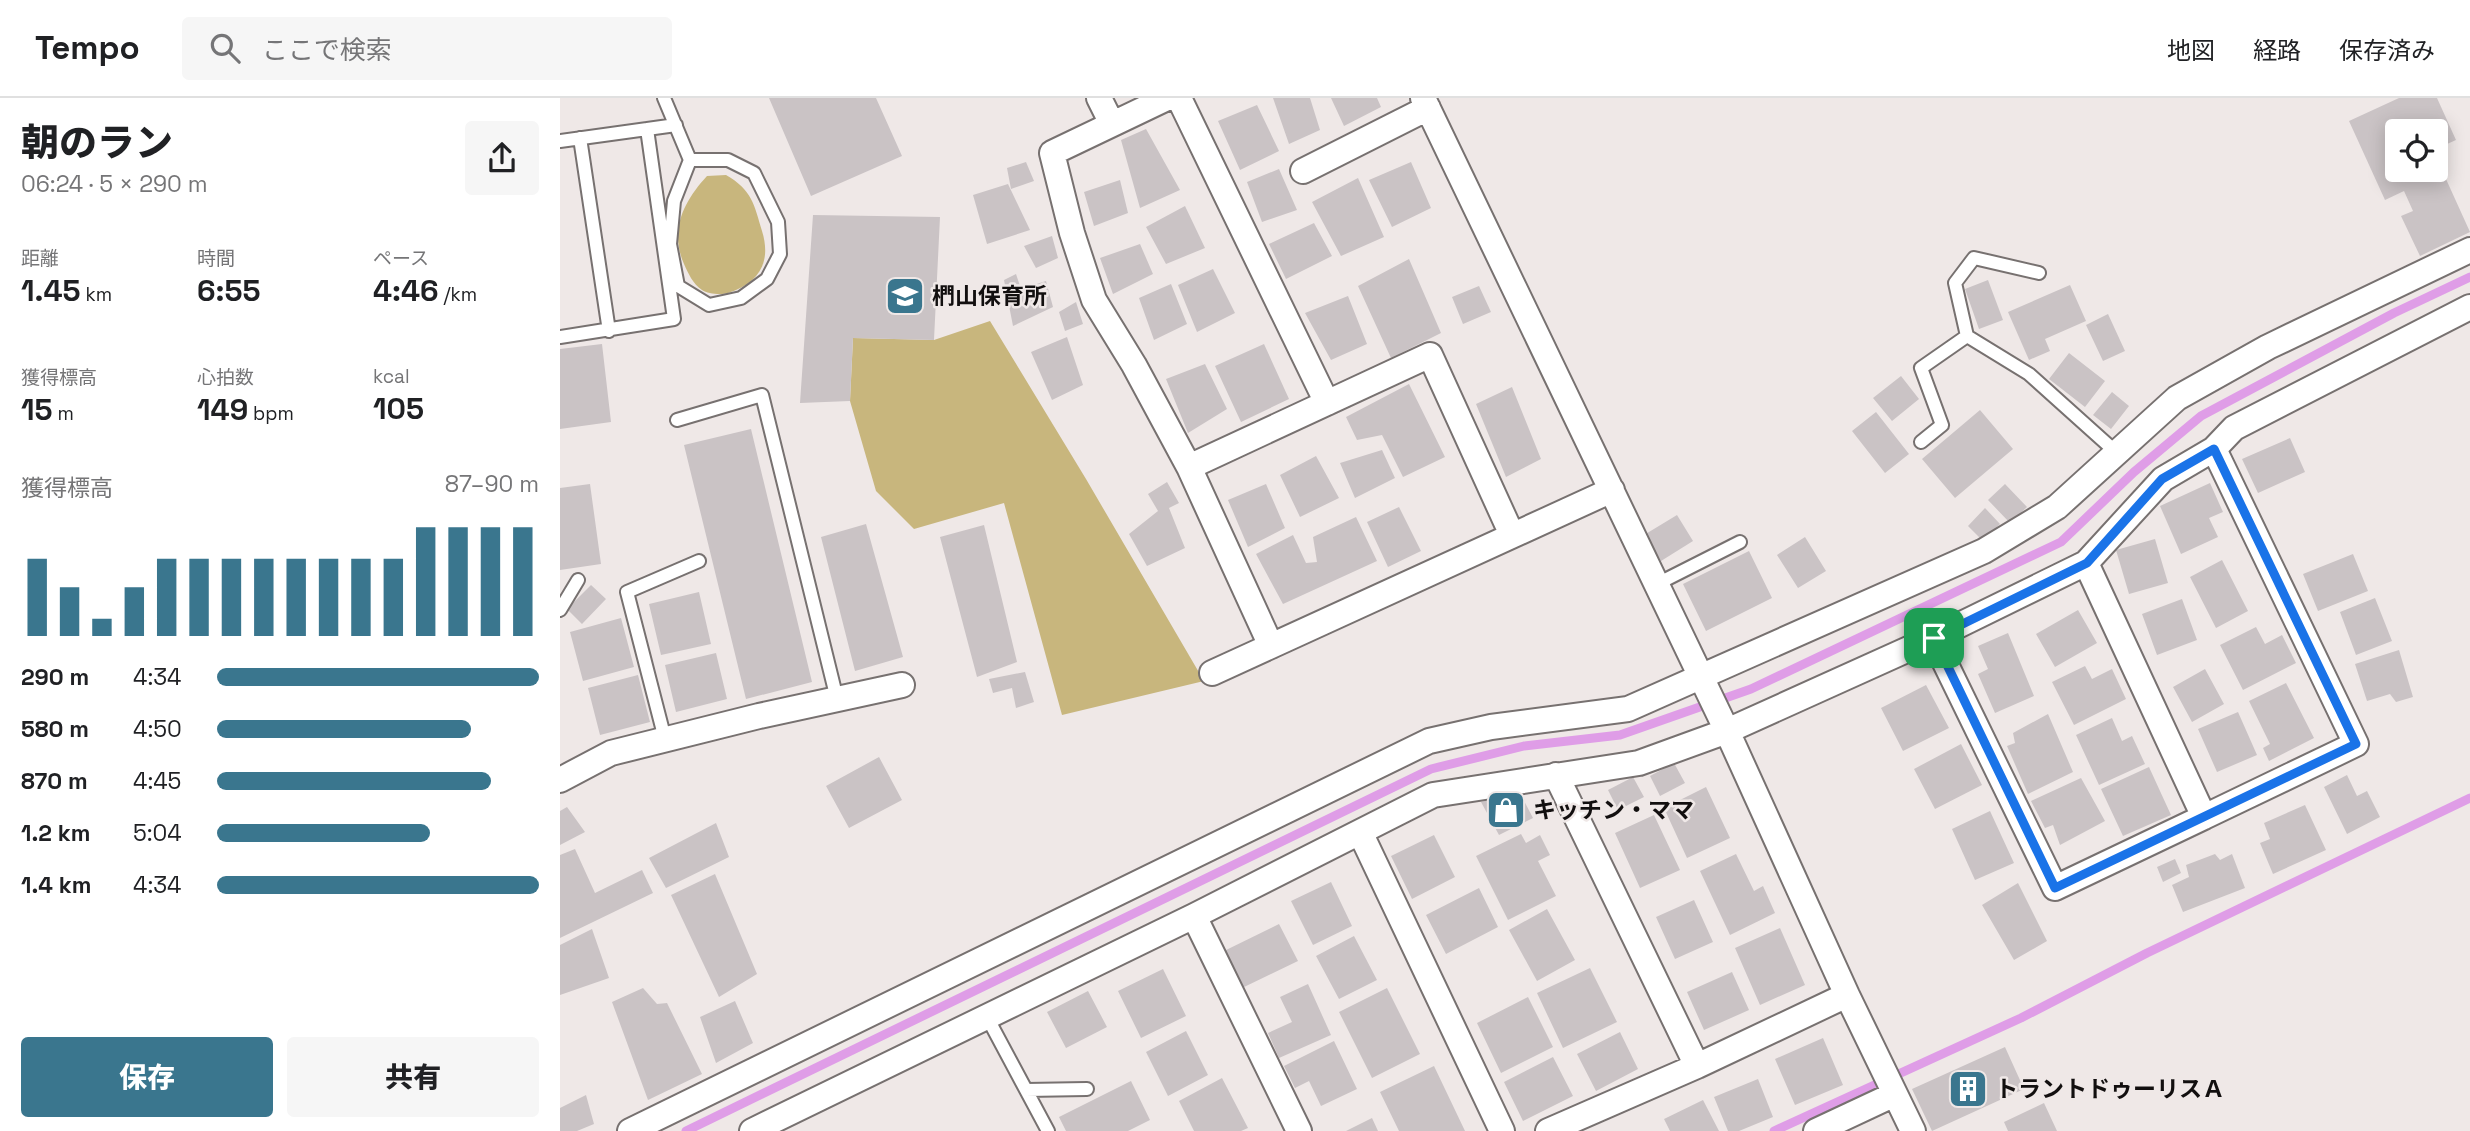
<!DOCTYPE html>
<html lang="ja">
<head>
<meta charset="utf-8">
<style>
	body { margin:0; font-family:"Space Grotesk","Noto Sans JP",sans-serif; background:#f6f6f6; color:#202124; height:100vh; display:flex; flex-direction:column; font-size:26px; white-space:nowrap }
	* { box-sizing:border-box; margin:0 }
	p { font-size:23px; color:#757577 }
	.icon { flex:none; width:38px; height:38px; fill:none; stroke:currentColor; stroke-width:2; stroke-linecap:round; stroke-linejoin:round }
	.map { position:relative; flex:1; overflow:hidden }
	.panel { display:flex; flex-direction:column; background:#fff; width:560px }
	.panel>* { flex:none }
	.fabs { position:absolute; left:1825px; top:21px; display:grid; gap:14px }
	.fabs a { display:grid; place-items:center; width:63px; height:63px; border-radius:7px; background:#fff; box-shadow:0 4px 18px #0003; font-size:35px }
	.pin { position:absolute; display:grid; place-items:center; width:60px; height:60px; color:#fff; margin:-30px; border-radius:14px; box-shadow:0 4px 10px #0006 }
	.round { display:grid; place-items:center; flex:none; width:74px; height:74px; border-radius:7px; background:#f6f6f6 }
	.headline { display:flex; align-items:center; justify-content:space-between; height:119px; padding:0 21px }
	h1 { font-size:38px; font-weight:800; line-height:52px }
	.figures { display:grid; grid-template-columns:repeat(3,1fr); gap:10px; height:119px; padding:7px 21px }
	.figures div { display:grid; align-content:center }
	.figures b { font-size:30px; font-weight:800 }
	.figures small { font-size:19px; font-weight:400 }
	.figures p { font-size:19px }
	.chart { height:196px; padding:14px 21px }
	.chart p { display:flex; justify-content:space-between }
	.chart svg { width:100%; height:126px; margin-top:7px; stroke:#3a768e; stroke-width:6 }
	.button { display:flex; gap:14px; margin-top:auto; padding:14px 21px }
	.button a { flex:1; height:80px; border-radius:7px; background:#3a768e; color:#fff; font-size:28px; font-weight:800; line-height:80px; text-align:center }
	.button a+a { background:#f6f6f6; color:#202124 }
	ul { padding:0 21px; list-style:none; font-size:23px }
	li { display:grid; grid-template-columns:112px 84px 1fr; align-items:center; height:52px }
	li i { height:18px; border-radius:9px; background:#3a768e }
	header { display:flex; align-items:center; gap:42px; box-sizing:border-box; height:98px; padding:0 35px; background:#fff; border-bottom:2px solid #e0e0e0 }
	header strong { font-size:33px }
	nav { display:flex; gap:38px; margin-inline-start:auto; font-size:24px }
	.search { width:490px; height:63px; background:#f6f6f6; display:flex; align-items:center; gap:18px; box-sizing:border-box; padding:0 24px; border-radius:7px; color:#757577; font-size:26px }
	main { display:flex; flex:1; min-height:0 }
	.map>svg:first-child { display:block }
	.green { fill:#c8b67d }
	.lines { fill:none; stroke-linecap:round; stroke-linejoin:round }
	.stream { stroke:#df9de7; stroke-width:9 }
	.building { fill:#cac3c5 }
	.lane-casing { stroke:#777170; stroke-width:16 }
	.street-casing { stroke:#777170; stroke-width:28 }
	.lane { stroke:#fff; stroke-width:12 }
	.street { stroke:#fff; stroke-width:24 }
	.route-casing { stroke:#fff; stroke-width:14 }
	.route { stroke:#1a73e8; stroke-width:9 }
	.labels { text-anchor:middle; stroke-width:5; stroke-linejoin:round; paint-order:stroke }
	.poi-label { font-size:23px; font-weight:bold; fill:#120f0f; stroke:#efe8e7; text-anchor:start }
</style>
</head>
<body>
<header>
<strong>Tempo</strong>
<div class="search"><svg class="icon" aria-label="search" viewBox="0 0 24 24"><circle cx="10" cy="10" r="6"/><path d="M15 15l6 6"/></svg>ここで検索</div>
<nav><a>地図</a><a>経路</a><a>保存済み</a></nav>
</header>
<main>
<section class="panel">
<div class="headline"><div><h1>朝のラン</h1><p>06:24 · 5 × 290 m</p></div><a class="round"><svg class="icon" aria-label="share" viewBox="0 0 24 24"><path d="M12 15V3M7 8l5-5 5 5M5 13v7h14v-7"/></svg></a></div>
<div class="figures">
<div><p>距離</p><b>1.45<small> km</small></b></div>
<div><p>時間</p><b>6:55</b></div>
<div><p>ペース</p><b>4:46<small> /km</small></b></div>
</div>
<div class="figures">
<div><p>獲得標高</p><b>15<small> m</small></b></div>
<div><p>心拍数</p><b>149<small> bpm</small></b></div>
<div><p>kcal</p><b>105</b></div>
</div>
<div class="chart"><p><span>獲得標高</span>87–90 m</p>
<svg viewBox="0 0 160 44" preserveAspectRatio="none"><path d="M5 44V17M15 44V27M25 44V38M35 44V27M45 44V17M55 44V17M65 44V17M75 44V17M85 44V17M95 44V17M105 44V17M115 44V17M125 44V6M135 44V6M145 44V6M155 44V6"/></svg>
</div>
<ul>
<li><b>290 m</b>4:34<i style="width:100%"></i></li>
<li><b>580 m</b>4:50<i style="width:79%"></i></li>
<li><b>870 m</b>4:45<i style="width:85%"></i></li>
<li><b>1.2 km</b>5:04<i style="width:66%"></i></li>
<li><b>1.4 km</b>4:34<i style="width:100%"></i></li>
</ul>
<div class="button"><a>保存</a><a>共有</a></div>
</section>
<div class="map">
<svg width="1910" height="1033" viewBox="0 0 1910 1033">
	<rect width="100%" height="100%" fill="#efe8e7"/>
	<path class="green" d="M166,77c26,15 28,29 36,56 10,32 -4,53 -34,62 -7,2 -20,1 -26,-3 -9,-6 -14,-17 -18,-26 -15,-34 0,-63 23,-88z
		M430,223l96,158 118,202 -142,34 -58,-212 -90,26 -38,-38 -26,-90 3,-63 81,2z"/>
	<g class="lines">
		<path class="stream" d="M126,1033l745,-362 93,-23 96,-11 131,-46 310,-147 73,-70 67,-56 193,-103 76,-36
			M1214,1033l247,-113 126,-65 323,-155"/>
	</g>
	<path class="building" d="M209,0h107l26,58 -91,40z
		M713,0h37l10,32 -31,14z
		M771,0h46l4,9 -37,19z
		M1839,0h38l19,42 -20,9v-18h-38v39h38v-13l34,75 -50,24 -19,-40 12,-5 -9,-20 -19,9 -36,-79z
		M697,7l22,46 -39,19 -22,-49z
		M586,31l34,61 -40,18 -19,-68z
		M466,64l8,19 -23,8 -4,-21z
		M851,64l20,46 -39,19 -23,-47z
		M719,71l18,41 -35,12 -15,-40z
		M798,80l26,59 -43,19 -29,-54z
		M560,82l8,33 -34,13 -10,-34z
		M448,86l22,46 -43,14 -14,-49z
		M625,108l20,42 -39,16 -20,-37z
		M253,117l127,2 -6,123 -81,-2 -3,63 -50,2z
		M754,125l18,33 -46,23 -17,-35z
		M492,138l6,22 -22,10 -12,-22z
		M580,146l13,30 -40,20 -13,-36z
		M849,161l32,74 -50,25 -33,-72z
		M653,171l22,44 -38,19 -19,-47z
		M456,176l5,15 25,-8 7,26 -40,19 -9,-46z
		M1428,182l15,40 -24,9 -14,-40z
		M611,186l16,40 -33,16 -15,-42z
		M1510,187l16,36 -41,18 5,12 -21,9 -21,-48z
		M919,188l12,26 -28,12 -11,-27z
		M788,198l19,48 -36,16 -26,-47z
		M516,204l7,22 -18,7 -6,-19z
		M1548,216l17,37 -22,10 -17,-36z
		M507,239l16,48 -31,15 -21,-48z
		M42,246l9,78 -51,7v-80z
		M704,246l25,55 -48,23 -26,-56z
		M1509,255l36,28 -20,26 -36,-28z
		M645,266l22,45 -39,24 -22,-54z
		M1341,278l18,23 -27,22 -19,-23z
		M849,286l36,73 -42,20 -21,-42 -25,5 -11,-23z
		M952,289l29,72 -35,18 -30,-73z
		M1552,294l17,14 -18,23 -18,-14z
		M1420,312l33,39 -58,49 -33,-39z
		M1316,314l33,42 -24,19 -33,-42z
		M191,331l61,253 -66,17 -62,-254z
		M1730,340l15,34 -47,21 -16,-34z
		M822,352l13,28 -40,20 -15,-35z
		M756,358l23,42 -39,19 -20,-42z
		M607,384l12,21 -10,5 16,40 -38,18 -18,-32 29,-23 -10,-17z
		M1650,385l13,29 -14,6 9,19 -37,17 -21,-48z
		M30,386l11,80 -41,6v-82z
		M706,386l19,44 -37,19 -20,-47z
		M1445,386l22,23 -17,16 -22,-23z
		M839,409l22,44 -33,16 -21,-45z
		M1425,410l15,16 -17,17 -15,-15z
		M1117,417l16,26 -32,20 -17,-26z
		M796,419l21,44 -94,43 -27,-50 37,-19 13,28 11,-1 -4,-25z
		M306,426l37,133 -48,14 -34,-134z
		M424,427l33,137 -40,15 -37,-140z
		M1245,439l21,34 -28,17 -21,-33z
		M1595,441l13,44 -39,11 -13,-44z
		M1189,453l23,47 -66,33 -23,-47z
		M1793,456l15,37 -50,20 -15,-37z
		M1662,462l26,51 -32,17 -26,-51z
		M31,487l15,14 -24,25 -15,-15z
		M139,494l12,52 -50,11 -12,-51z
		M1815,500l17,43 -36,14 -16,-43z
		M1622,501l15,41 -40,15 -15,-41z
		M1518,512l19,33 -42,24 -19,-33z
		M61,520l13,49 -51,14 -13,-49z
		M1696,529l9,17 17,-9 14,28 -53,27 -23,-45z
		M1448,535l26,63 -39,17 -17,-39 10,-5 -10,-23z
		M1839,552l14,47 -17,5 -6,-8 -23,7 -12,-37z
		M156,555l11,46 -51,13 -11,-47z
		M1525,568l7,13 20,-10 14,30 -52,26 -22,-43z
		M1645,571l19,35 -32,18 -19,-35z
		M465,574l9,30 -18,6 -4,-20 -19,5 -4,-14z
		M78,577l12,47 -50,13 -12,-47z
		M1726,585l28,55 -45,23 -6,-13 7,-4 -21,-43z
		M1366,587l23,43 -46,23 -22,-43z
		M1678,614l19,43 -40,17 -19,-43z
		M1488,616l25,58 -45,22 -21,-48 8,-3 -2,-10z
		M1552,620l10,23 10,-5 13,28 -46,21 -23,-50z
		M1401,646l21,41 -47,24 -21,-40z
		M319,659l23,43 -53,28 -23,-42z
		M1114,665l11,20 -25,13 -10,-20z
		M1589,669l22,48 -48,21 -22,-47z
		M1787,677l10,21 10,-5 13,26 -33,17 -23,-47z
		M1073,679l11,20 -26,13 -10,-20z
		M1521,680l24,43 -45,24 -7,-20 -8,3 -14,-27z
		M1146,689l24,51 -43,20 -23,-50z
		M960,695l13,25 -34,17 -18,-33z
		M1745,707l21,45 -53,24 -13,-31 10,-4 -6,-16z
		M7,709l18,25 -25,13v-34z
		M1430,713l24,52 -39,17 -23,-51z
		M1094,717l26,55 -40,18 -25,-55z
		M156,725l13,34 -63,31 -17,-30z
		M961,736l5,9 14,-8 10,20 -12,6 18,35 -48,24 -32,-64z
		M874,737l21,42 -43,22 -21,-43z
		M15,751l20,44 47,-23 11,23 -93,45v-83z
		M1176,756l18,37 9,-5 12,27 -45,22 -30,-64z
		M1655,756l5,6 12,-6 13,34 -62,24 -11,-27 17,-8 -3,-12z
		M1615,761l6,14 -18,9 -6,-15z
		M155,776l42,100 -38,23 -48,-102z
		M771,784l21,44 -39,19 -22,-44z
		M1458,785l29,58 -33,19 -32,-55z
		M919,790l19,39 -52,27 -20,-39z
		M1134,802l19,42 -38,17 -19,-42z
		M987,811l28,51 -38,21 -28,-51z
		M719,826l19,37 -56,27 -18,-37z
		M1220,830l25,57 -45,20 -25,-57z
		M32,831l17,49 -49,17v-50z
		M794,838l23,44 -38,19 -23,-43z
		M1030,870l27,54 -54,26 -26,-55z
		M603,871l23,47 -45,22 -23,-47z
		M1172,874l17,38 -45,20 -17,-38z
		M748,886l23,51 -52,23 -11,-25 24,-11 -12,-25z
		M83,890l14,16 10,-1 35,71 -54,26 -36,-98z
		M827,890l33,66 -48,24 -33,-66z
		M528,893l19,36 -41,21 -19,-36z
		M968,899l25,50 -52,26 -24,-50z
		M175,903l18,42 -37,20 -16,-46z
		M626,933l22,44 -40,21 -22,-44z
		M1060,934l18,37 -42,22 -19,-37z
		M1263,940l20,47 -48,20 -20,-46z
		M774,943l23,48 -36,17 -12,-25 -14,7 -11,-22z
		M1445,949l19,42 -92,42 -20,-42z
		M993,959l20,39 -50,25 -19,-39z
		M874,968l31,65h-66l-19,-39z
		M662,980l26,50 -7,3h-47l-15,-30z
		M1198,981l15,38 -34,14h-11l-14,-34z
		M571,983l19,39 -22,11h-62l-7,-14z
		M26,997l8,29 -17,7h-17v-23z
		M1143,1002l16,31h-49l-6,-12z
		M1484,1005l13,28h-49l-4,-9z
		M812,1020l6,13h-32z"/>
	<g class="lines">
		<g class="lane-casing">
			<path id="lane" d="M104,0l26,62 -16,41 -4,43 8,42 31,19 32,-7 26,-19 13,-25 -2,-32 -24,-49 -26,-13h-38
				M20,40l29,193
				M0,43l116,-16
				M1407,238l-12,-53 19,-25 65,15
				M0,239l114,-18 -27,-190
				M117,322l85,-25 75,304
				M1361,344l21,-17 -21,-57 46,-32 62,38 88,79
				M1097,486l83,-42
				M0,512l18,-30
				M105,641l-38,-147 72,-31
				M427,919l61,114
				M466,992l61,-1"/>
		</g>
		<g class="street-casing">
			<path id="street" d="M539,0l13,26
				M607,0l-115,55 20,80 22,67 40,65 55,102
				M619,0l148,305
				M863,0l304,633 120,264 66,136
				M743,73l125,-63
				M1654,351l20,-21 236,-121
				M1373,540l122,250 149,-71
				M711,548l-82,-179 241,-112 82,180
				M652,575l400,-183
				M996,677l141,291
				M0,682l51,-27 148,-37 143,-31
				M800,734l142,299
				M634,818l105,215
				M70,1033l799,-390 62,-14 137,-18 356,-158 73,-44 120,-109 91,-51 202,-97
				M192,1033l442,-215 239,-121 206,-32 88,-32 206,-93 153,-75 118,254 152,-73 -142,-295 -51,30 -77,84
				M988,1033l149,-65 150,-71
				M1256,1033l79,-37"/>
		</g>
		<use href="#lane" class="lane"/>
		<use href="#street" class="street"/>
	</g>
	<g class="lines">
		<g class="route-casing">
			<path id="route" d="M1654,351l142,295 -301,144 -121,-250 153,-75 75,-84z"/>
		</g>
		<use href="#route" class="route"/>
	</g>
	<defs>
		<g id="school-square" transform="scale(2.0125)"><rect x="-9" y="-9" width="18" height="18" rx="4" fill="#3a768e" stroke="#efe8e7"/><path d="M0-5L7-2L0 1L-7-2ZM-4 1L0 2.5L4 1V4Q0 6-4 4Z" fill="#fff"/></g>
		<g id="shop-square" transform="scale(2.0125)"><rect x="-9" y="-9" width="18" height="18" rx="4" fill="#3a768e" stroke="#efe8e7"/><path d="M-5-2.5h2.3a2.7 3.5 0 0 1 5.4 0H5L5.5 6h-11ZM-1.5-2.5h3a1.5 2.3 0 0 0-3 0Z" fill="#fff"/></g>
		<g id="building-square" transform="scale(2.0125)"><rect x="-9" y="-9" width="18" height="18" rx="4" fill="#3a768e" stroke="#efe8e7"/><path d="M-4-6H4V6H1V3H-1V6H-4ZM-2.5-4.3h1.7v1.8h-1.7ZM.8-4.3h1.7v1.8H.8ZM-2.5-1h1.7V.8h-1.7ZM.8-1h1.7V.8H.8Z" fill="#fff"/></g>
	</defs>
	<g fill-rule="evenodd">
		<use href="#school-square" x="345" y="198"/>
		<use href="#shop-square" x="946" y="712"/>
		<use href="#building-square" x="1408" y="991"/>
	</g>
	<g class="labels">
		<g class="poi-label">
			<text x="372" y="206">椚山保育所</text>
			<text x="973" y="720">キッチン・ママ</text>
			<text x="1435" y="999">トラントドゥーリスＡ</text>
		</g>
	</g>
</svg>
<div class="fabs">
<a><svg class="icon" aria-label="locate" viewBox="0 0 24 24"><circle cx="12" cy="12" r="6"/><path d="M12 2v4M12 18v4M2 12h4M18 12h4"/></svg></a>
</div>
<div class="pin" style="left:1374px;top:540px;background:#1e9e55"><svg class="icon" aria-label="arrive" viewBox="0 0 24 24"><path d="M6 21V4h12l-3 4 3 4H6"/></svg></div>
</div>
</main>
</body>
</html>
